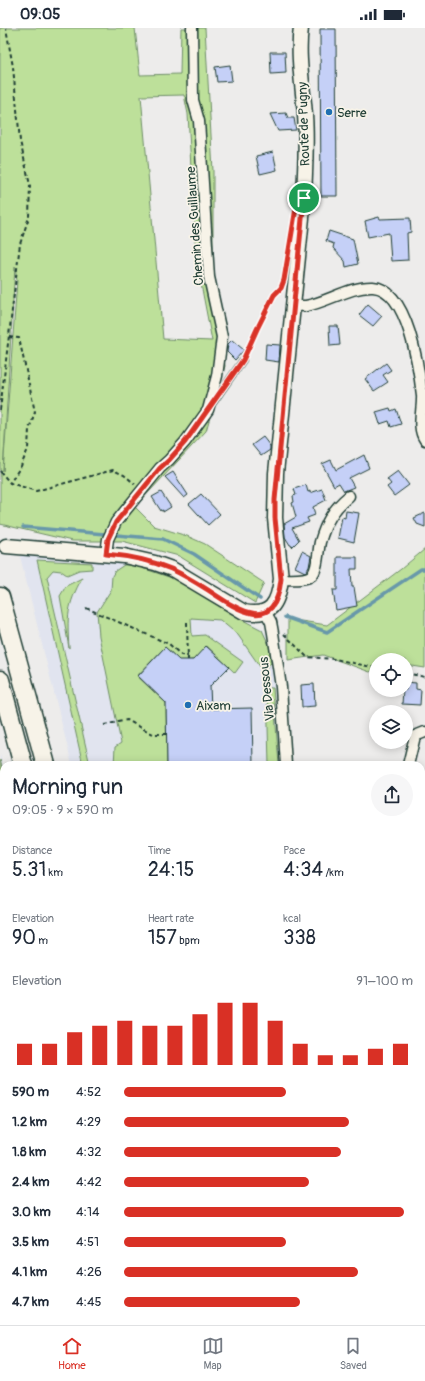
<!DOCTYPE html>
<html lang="en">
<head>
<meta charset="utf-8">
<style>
	body { margin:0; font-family:Pangolin,sans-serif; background:#f6f6f7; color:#1f2937; height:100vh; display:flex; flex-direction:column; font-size:15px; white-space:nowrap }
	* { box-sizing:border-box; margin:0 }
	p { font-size:13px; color:#747a83 }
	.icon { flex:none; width:22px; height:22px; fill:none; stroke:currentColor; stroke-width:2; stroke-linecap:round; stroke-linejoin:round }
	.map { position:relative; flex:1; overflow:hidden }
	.drawer { position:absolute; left:0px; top:733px; width:425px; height:564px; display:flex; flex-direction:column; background:#fff; border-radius:12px 12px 0 0; box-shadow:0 2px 10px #0003 }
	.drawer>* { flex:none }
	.buttons { position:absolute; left:369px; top:625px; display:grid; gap:8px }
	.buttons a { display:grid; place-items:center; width:44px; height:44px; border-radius:50%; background:#fff; box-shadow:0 2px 10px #0003; font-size:20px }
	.pin { position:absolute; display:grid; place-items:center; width:34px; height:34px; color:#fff; margin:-17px; border:2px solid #fff; border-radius:50%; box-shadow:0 1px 4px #0007 }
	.round { display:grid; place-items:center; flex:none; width:42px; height:42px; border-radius:21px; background:#f6f6f7 }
	.head { display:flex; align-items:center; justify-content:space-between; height:68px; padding:0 12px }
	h1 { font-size:22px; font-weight:600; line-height:30px }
	.figures { display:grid; grid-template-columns:repeat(3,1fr); gap:6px; height:68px; padding:4px 12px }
	.figures div { display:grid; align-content:center }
	.figures b { font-size:20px; font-weight:600 }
	.figures small { font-size:11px; font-weight:400 }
	.figures p { font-size:11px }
	.chart { height:112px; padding:8px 12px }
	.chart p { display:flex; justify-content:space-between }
	.chart svg { width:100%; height:72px; margin-top:4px; stroke:#d93025; stroke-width:6 }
	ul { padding:0 12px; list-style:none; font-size:13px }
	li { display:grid; grid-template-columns:64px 48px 1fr; align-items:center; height:30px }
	li i { height:10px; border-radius:5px; background:#d93025 }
	.status { display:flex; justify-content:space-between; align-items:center; height:28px; padding:0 20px; background:#fff; direction:ltr }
	.status svg { height:11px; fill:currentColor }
	.tabs { display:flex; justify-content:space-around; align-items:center; height:56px; border-top:1px solid #e0e1e3; background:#fff; font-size:11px; color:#747a83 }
	.tabs a { display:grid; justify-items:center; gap:2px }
	.tabs .selected { color:#d93025 }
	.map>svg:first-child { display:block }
	.built { fill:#e1e4ef }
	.green { fill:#bde09a; stroke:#6e8e67; fill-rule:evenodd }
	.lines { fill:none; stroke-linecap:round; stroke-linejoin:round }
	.stream { stroke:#6798aa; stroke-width:3.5 }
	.building { fill:#c5d0f7; stroke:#1f3d34 }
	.lane-casing { stroke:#1f3d34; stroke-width:8 }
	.street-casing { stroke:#1f3d34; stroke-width:13 }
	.secondary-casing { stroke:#1f3d34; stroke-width:17 }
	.highway-casing { stroke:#1f3d34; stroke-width:21 }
	.path { stroke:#1f3d34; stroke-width:2; stroke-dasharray:4 3; stroke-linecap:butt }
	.lane { stroke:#f7f3e8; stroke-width:5 }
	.street { stroke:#f7f3e8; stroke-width:10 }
	.secondary { stroke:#f7f3e8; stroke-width:14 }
	.highway { stroke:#f7f3e8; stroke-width:18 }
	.route-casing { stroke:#fff; stroke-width:8 }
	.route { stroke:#d93025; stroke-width:5 }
	.poi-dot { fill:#1f6fb2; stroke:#f7f3e8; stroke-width:1.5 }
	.labels { text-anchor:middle; stroke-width:3.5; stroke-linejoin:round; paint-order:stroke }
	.poi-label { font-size:13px; fill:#1f3d34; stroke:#f7f3e8; text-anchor:start }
	.street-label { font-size:13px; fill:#1f3d34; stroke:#f7f3e8 }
</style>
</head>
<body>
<div class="status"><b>09:05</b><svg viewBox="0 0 49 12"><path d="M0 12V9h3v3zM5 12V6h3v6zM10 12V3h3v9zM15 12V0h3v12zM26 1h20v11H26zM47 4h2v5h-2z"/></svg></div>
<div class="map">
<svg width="425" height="1297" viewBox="0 0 425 1297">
	<rect width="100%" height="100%" fill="#edeceb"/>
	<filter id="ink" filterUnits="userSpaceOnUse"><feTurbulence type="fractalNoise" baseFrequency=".025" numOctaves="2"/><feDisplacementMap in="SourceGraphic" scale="8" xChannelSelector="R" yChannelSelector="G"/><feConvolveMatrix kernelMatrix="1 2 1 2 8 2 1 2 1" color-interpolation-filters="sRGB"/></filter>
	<g filter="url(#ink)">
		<path class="built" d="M19,524l116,12 41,14 35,23 52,28 7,14 2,14 8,108h-208z
			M0,727l4,14v193h-4z"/>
		<path class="green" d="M0,0h135l5,47 40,-1 1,-46h24l8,143v98l12,97 -19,65 -71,76 19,19 33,10 18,8 59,39 -9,20 -76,-47 -57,-15h-50l-72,-17zM184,67l4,19 8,144 16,83 -49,-2 -22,-243zM15,238l2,15 -14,190z
			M425,521v119l-19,-3v-5h-30v8l-6,4 -47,-17 -35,5v-41l39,6 74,-56z
			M37,532l55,3v6l-13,1 -12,5 -6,-4 -8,-1 -6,7 43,188h-7z
			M124,537h9l42,14 60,37 27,14 7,15 2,18 -8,8 -25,-36 -18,-15 -29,-2 1,18 13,-1 38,27 -8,11 -28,-27 -14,14 -13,1 -15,-14 -28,29 29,27 1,62h-53l1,-18 6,-4 -22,-107 -2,-24 14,-22 1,-14 3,-5z
			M82,550c-15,28 -15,38 -13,70l-9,-52 6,-10z
			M267,660h6l6,77h-10z
			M0,732l4,14v83l-4,-13z
			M421,882h4v167l-4,-1z
			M0,934h4v359h116v4h-120z
			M425,1207v90h-67v-4h63v-73z
			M198,1293h82l1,4h-82z"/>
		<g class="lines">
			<path class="stream" d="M23,499l140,12 31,15 66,45
				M285,589l42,15 94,-63h4
				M0,963l4,1
				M230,1297v-4"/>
		</g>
		<path class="building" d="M320,1h16l1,167h-16z
			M270,24h15l1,21 -15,1z
			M230,37l2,16 -15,1 -2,-15z
			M286,85l2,5h6l2,12 -18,1 -8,-17z
			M273,124l4,18 -17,4 -4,-18z
			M379,189l1,2 30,-1 1,14 -4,1 1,27 -17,1 -2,-28 -21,4 -3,-16z
			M329,203l24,8 5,25 -12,3 -1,-6 -12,-13 1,-4 -8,-3z
			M368,276l14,12 -9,10 -14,-11z
			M329,298h9l2,19 -10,1z
			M232,312l12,10 -9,10 -8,-8 1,-8z
			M266,316l14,1 -1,17 -14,-2z
			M386,335l5,7 -8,5 5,7 -14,9 -9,-12z
			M390,380l1,3 5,-2 5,15 -10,3 -2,-6 -9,3 -4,-12z
			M263,409l7,9v4l-9,6 -9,-11z
			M364,427l5,13 -20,10 5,9 -10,4 -5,-8 -5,3 -12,-22 9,-4 5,10z
			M398,443l11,14 -15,11 -7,-9 4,-3 -4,-5z
			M173,444l15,23 -4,3 -19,-21z
			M306,457l2,7 2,-1v2l12,-4 4,11 -13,7 2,8 -8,3 2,4 -17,6 7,12 -7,7 -1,-2h-1l-5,-8 -1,-13 12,-7 -4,-14 2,-1 -1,-6 3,-1 -2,-6z
			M161,464l10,15 -8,5v-2l-2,1 -9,-14z
			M201,466l19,20 -12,11 -19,-21z
			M346,483l13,2 -5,29 -16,-4 4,-21 3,1z
			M425,485v14l-8,-3 -3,-6z
			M302,523l9,5 -2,11 -2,3 -2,2 -10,-5z
			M337,529h20v12h-6l1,18h2l3,19 -21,4 -3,-20h4z
			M206,618l23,21 -19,19 1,23 41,-1 1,57h-86l-1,-62 -28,-27 27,-29 14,13h14z
			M406,654l10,1v6l5,1 -1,15 -18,-1 1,-14h3z
			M314,656l1,22 -13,1 -1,-22z"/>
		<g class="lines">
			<g class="lane-casing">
				<path id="lane" d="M213,375l30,-43"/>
			</g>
			<g class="street-casing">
				<path id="street" d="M293,277c4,1 9,1 13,1 22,-4 44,-20 67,-19 35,2 46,82 49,108 1,15 -6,32 3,45
					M106,526l2,-15 8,-17 44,-54 9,-8 16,-18 23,-32 9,-34 5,-39 -13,-60 -10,-156 -6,-21 -1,-72
					M281,551c8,0 24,2 31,-4 6,-6 6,-24 8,-33 6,-20 13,-33 29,-46
					M265,583l6,11 2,11 8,54 5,78
					M408,737l7,-29 10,-4
					M0,895l2,6
					M358,1293v4"/>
			</g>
			<g class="secondary-casing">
				<path id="secondary" d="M6,518l118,10 31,7 17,6 72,43c27,5 34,-8 37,-33l-6,-61 1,-45 28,-275c1,-28 3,-56 1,-83 -2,-29 -8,-59 -4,-87"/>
			</g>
			<g class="highway-casing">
				<path id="highway" d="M0,569l46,168
					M0,652l23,85
					M149,1293v4
					M171,1293v4"/>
			</g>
			<path class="path" d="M9,309l10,1 16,74 -6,17 -1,20 -7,17 -11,17
				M246,325l28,-58 8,-8
				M0,382l20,-166 9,-27 1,-32 -10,-44 -7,-74 -7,-39
				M0,443l10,12 26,8 77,-21 11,5 11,9
				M86,580l83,36 12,11 7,1
				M187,594l1,38
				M284,606l23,23 28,2 41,9
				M406,645l19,4
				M104,697l23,-5 26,14h16
				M116,1293v4"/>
			<use href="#lane" class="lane"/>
			<use href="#street" class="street"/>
			<use href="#secondary" class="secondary"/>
			<use href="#highway" class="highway"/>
		</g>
	</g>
	<g class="lines" filter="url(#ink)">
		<g class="route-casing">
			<path id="route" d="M304,170l-29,302v18l6,61c-6,57 -43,31 -73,11 -11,-7 -24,-15 -37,-21 -21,-9 -43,-13 -65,-15l2,-15 8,-17 44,-54 9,-8 16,-18 58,-82 14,-31 17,-34 7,-7 3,-8 13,-78z"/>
		</g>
		<use href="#route" class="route"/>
	</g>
	<g class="poi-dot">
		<circle cx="329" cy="84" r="4"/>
		<circle cx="188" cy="677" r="4"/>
	</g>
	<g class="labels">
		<g class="poi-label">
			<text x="337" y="89">Serre</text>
			<text x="196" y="682">Aixam</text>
		</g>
		<g class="street-label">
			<text transform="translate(303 96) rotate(-92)" y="5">Route de Pugny</text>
			<text transform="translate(194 198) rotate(-94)" y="5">Chemin des Guillaume</text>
			<text transform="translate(266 661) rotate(-96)" y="5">Via Dessous</text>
		</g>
	</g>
</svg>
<div class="buttons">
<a><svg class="icon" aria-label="locate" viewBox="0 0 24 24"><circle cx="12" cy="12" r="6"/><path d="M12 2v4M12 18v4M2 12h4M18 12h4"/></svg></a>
<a><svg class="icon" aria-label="layers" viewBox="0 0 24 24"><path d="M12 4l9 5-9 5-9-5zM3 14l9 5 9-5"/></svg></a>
</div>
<div class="pin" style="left:304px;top:170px;background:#1e9e55"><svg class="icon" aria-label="arrive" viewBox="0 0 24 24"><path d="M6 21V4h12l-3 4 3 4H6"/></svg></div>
<section class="drawer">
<div class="head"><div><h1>Morning run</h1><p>09:05 · 9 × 590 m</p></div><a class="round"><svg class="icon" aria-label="share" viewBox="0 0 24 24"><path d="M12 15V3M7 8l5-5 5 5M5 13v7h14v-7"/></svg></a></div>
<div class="figures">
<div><p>Distance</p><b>5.31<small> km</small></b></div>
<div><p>Time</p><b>24:15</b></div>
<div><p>Pace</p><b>4:34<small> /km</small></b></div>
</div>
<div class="figures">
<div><p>Elevation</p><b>90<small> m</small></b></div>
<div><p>Heart rate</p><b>157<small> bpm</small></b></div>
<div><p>kcal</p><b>338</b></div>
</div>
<div class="chart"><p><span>Elevation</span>91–100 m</p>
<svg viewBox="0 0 160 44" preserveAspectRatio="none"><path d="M5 44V31M15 44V31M25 44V24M35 44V20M45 44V17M55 44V20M65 44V20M75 44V13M85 44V6M95 44V6M105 44V17M115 44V31M125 44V38M135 44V38M145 44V34M155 44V31"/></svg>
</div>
<ul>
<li><b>590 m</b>4:52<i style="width:56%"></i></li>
<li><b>1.2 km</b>4:29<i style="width:78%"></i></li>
<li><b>1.8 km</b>4:32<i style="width:75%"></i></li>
<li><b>2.4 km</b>4:42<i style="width:64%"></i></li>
<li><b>3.0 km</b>4:14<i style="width:97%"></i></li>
<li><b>3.5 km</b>4:51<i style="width:56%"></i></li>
<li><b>4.1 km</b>4:26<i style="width:81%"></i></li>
<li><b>4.7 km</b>4:45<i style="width:61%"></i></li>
</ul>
</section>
</div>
<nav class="tabs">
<a class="selected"><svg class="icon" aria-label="home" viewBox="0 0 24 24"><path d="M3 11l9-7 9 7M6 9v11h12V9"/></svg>Home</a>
<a><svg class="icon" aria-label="map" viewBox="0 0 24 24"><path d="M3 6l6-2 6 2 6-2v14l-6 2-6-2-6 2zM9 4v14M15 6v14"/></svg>Map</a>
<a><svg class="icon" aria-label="saved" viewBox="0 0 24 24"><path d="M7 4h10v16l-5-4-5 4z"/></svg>Saved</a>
</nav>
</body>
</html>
